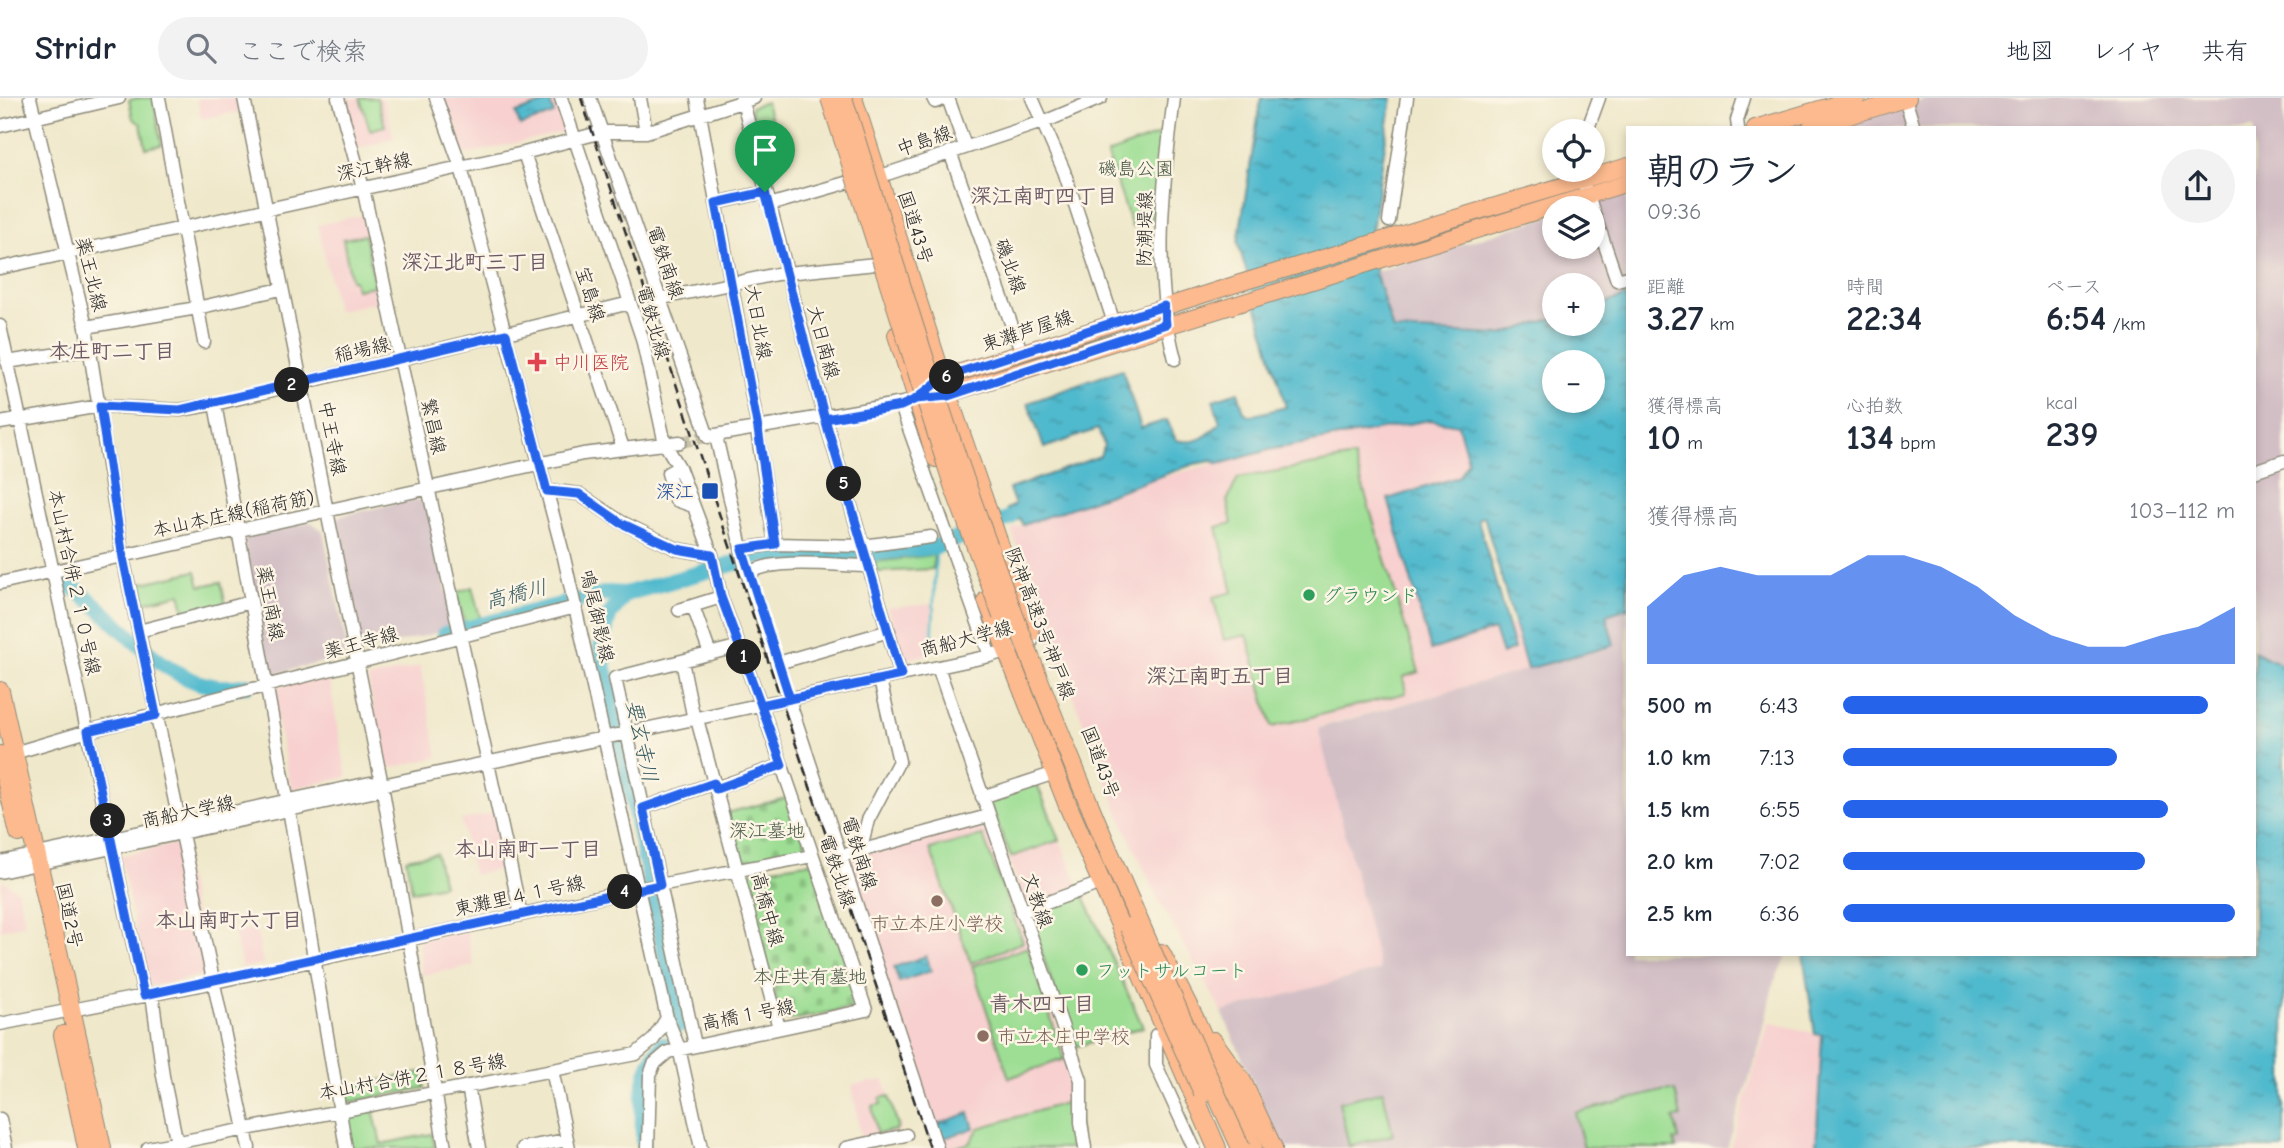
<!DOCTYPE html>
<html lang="ja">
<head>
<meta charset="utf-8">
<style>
	body { margin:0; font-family:"Comic Neue","Klee One",sans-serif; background:#f2f2f3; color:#1f2937; height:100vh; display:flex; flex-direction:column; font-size:26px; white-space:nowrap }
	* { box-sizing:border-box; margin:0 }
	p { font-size:23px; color:#747a83 }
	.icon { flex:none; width:38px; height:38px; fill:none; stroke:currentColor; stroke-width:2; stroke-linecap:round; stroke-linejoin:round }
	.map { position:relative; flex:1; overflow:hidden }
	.details { position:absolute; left:1626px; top:28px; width:630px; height:830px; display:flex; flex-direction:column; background:#fff; border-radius:0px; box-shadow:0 4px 10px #0003 }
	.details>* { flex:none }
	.fabs { position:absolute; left:1542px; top:21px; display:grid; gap:14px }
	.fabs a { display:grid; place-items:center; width:63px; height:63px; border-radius:50%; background:#fff; box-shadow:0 4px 10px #0003; font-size:35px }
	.pin { position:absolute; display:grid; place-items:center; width:60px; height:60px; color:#fff; margin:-72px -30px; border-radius:50% 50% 50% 0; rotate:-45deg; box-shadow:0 0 7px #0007 }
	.pin .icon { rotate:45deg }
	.km { position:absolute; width:35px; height:35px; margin:-18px; border-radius:50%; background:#222; color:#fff; font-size:19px; line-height:35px; text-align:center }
	.round { display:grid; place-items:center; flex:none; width:74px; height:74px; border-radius:37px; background:#f2f2f3 }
	.headline { display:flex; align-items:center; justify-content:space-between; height:119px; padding:0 21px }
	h1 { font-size:38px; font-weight:700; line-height:52px }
	.figures { display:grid; grid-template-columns:repeat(3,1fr); gap:10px; height:119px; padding:7px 21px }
	.figures div { display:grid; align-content:center }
	.figures b { font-size:35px; font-weight:700 }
	.figures small { font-size:19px; font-weight:400 }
	.figures p { font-size:19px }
	.chart { height:196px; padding:14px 21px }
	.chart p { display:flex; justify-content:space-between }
	.chart svg { width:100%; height:126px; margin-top:7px; fill:#2563eb; opacity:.7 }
	ul { padding:0 21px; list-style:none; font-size:23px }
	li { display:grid; grid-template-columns:112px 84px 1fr; align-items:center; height:52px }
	li i { height:18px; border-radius:9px; background:#2563eb }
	header { display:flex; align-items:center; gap:42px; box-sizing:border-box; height:98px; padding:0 35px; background:#fff; border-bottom:2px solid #e0e1e3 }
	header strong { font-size:33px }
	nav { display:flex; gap:38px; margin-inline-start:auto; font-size:24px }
	.search { width:490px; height:63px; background:#f2f2f3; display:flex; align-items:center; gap:18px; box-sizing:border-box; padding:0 24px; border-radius:38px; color:#747a83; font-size:26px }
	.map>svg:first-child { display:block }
	.built { fill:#f7d0cf }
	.industrial { fill:#d2bec5 }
	.green { fill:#9ede94; stroke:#648460; stroke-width:2 }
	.cemetery { fill:url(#cemetery-stones); stroke:#648460; stroke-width:2 }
	.water { fill:url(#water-ripples); stroke:#3e727c; stroke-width:2; fill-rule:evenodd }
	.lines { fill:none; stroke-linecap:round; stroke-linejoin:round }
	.stream { stroke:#50b9cd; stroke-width:2.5 }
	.river { stroke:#50b9cd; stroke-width:16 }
	.minor-tunnel { stroke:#c8c2aa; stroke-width:12; stroke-dasharray:12 6; stroke-linecap:butt }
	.minor-casing { stroke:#8d8a7a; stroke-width:15 }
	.major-casing { stroke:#8d8a7a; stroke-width:18 }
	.highway-casing { stroke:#8d8a7a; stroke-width:20 }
	.minor { stroke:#fff; stroke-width:12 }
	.major { stroke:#fcba8e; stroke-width:16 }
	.highway { stroke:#fcba8e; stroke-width:18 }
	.rail { stroke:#2b2b2b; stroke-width:2.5; stroke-dasharray:10 5; stroke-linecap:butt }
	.highway-bridge-casing { stroke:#8d8a7a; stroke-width:20; stroke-linecap:butt }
	.highway-bridge { stroke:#fcba8e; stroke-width:18 }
	.route-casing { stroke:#fff; stroke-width:14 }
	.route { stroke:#2563eb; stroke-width:9 }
	.health-dot { fill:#e0444e; stroke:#fcf5e5; stroke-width:2.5 }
	.transit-dot { fill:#1a4fb4; stroke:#fcf5e5; stroke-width:2.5 }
	.leisure-dot { fill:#2e9e5b; stroke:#fcf5e5; stroke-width:2.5 }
	.education-dot { fill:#8d6e63; stroke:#fcf5e5; stroke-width:2.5 }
	.labels { text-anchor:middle; stroke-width:5; stroke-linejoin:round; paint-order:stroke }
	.street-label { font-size:19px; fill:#2b2b2b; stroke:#fcf5e5 }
	.park-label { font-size:19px; fill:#485845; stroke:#fcf5e5 }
	.health-label { font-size:19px; fill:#be3a42; stroke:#fcf5e5; text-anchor:start }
	.transit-label { font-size:19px; fill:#164399; stroke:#fcf5e5; text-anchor:end }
	.leisure-label { font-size:19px; fill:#27864d; stroke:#fcf5e5; text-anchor:start }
	.education-label { font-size:19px; fill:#785e54; stroke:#fcf5e5 }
	.neighbourhood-label { font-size:21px; font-weight:bold; fill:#6b5864; stroke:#fcf5e5 }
	.water-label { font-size:21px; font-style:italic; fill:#385d64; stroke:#fcf5e5 }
</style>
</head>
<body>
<header>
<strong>Stridr</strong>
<div class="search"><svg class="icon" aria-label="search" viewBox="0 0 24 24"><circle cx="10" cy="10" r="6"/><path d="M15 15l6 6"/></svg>ここで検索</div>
<nav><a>地図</a><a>レイヤ</a><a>共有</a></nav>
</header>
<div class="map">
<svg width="2284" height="1050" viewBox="0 0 2284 1050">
	<defs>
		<pattern id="cemetery-stones" width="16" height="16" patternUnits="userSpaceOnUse" patternTransform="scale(1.75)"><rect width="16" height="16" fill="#9ede94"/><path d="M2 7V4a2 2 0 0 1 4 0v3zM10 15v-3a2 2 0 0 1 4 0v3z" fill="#88bf80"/></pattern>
		<pattern id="water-ripples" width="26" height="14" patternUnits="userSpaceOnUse" patternTransform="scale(1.75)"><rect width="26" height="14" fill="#50b9cd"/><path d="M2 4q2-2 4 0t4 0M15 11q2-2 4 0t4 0" fill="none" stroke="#4397a7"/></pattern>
	</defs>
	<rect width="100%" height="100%" fill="#fcf5e5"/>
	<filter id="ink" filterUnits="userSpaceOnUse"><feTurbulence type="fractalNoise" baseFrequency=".0143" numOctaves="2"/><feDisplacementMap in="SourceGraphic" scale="14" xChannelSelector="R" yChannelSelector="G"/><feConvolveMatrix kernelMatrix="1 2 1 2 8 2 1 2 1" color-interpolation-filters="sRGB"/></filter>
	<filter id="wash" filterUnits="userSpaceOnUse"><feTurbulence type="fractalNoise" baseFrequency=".00686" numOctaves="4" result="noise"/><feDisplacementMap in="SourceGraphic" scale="28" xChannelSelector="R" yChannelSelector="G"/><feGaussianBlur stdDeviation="1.57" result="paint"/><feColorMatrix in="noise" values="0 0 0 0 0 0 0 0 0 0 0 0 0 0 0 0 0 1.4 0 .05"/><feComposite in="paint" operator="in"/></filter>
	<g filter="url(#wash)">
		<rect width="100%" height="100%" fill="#efe8ca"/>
		<path class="built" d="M197,0h43l2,13 -41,8z
			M342,0h41l11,40 -37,11z
			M443,0h115l9,28 -3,6 -96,22 -5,-2z
			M366,116l19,86 -48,11 -19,-86z
			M1431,322l28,4 10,36 -9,16 -70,22 42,150 83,-24 14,45 -211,58 63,243 -159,42 -65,-115 -33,-71 -66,-167 -47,-130 136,-48 96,-25z
			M932,506l-2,50 -27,6 -16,-52z
			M420,568l18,91 -48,11 -5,-3 -17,-86z
			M328,576l19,103 -56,12 -20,-100z
			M494,715l12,55 -33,7 -12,-55z
			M979,723l4,11 7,-2 86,250 -1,20 -96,27 -9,16 -28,5 -96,-290z
			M1060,742l19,48 -53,19 -17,-49z
			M180,745l27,131 -59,13 -28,-131z
			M2,782l16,11 7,33 -25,6z
			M256,830l7,36 -21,4 -8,-36z
			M467,833l7,35 -52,9 -3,-34z
			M1769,924l53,13 -6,113h-86z
			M884,982l16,47 -2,5 -37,7 -9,-54z"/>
		<path class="industrial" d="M1929,0h355v568l-30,-15v-523h-420z
			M1627,94v104l-34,11 -1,-22h-38v33l-53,17 -108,-5 -18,-58 179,-57v32h38v-39h-15z
			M417,401l12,8 25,119 -2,3 -89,22 -26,-131 3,-4z
			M311,424l12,9 25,122 -1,3 -77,19 -26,-134 2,-5z
			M1627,510l1,346h159l-14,31 -13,59 -33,104h-445l-60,-136 158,-42 -62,-242 296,-83 -8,-30z"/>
		<path class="green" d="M138,0h15l9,47 -16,3 -5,-24 -8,-5 -4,-19z
			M360,0h17l8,28 -15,4z
			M766,4l6,22 -18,5 -3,-22z
			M1160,36l3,9 -12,78 -19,6 -25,-73z
			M365,137l10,51 -19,3 -2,-9h-3l-8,-41z
			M1354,359l65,215 -16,5 3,16 -134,34 -25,-92 -23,5 -11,-43 20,-5 -16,-65 15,-4 -5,-22 11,-23z
			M934,457l-1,14 -56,3 -3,-10z
			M196,473l4,15 21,-4 5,24 -40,10 -6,-22 -42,10 -4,-19z
			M472,489l9,34 -16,4 -9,-32z
			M1037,686l23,56 -49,17 -21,-51 1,-8z
			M983,738l40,106 -52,21 -41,-114z
			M436,755l7,32 -31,6 -6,-32z
			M1083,796l60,133 -69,20 -46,-134z
			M1028,849l36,112 -55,19 -37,-112z
			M422,974l3,16 -81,15 -3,-15z
			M1666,992l9,1 6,26 -7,1 5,21 -5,1 2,8h-92l-9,-35z
			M1383,993l10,44 -44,11 -10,-44z
			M889,998l9,30 -2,4 -19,4 -5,-28 9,-2 -1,-6z
			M1075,1002l5,48h-127l17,-5 9,-15z
			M373,1011l8,35 51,-10 3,14h-85l-5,-34z"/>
		<path class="cemetery" d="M790,699l16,48 -3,8 -64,8 -13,-48z
			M813,764l48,144 -70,14 -10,-3 -37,-145z"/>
		<path class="water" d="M1261,0h131l-20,133 3,41 18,58 108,5 53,-17v6h38l1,-17 34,-11 1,312 -22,7 8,30 -87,24 -43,-153 -6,3 36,130 -12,5 -8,-24 -63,20 -43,-151 70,-22 10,-16 -10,-36 -28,-5 -161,30 -50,14 -7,-3 -18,3 -171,61 -3,-6 -8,3 -5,-13 8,-4 -6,-16 91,-33 4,-11 -6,-16 -54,19 -16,-45 94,-34 19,59 26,-8 9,20c20,5 31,-3 44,-17l-7,-23 25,-8 6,20 6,4 36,-9 -48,-164zM1554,264h38v39h-38z
			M550,3l4,13 -34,12 -4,-13z
			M2254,553l30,15v482h-468l6,-113 -7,-1 -12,-80h451z
			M926,858l5,15 -32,11 -5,-15z
			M969,1015l5,15 -32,11 -5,-15z"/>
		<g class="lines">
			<path class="stream" d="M932,552l4,-103"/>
			<path class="river" d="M64,483c57,35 108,122 183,104
				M625,496l-16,22 -8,32 79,377
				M445,536l163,-41 17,1 139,-39 76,1 95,-9 75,-29
				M643,1044c0,-37 -5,-68 20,-98"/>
		</g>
	</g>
	<g filter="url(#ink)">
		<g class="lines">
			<path class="minor-tunnel" d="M680,344l26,-5"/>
			<g class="minor-casing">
				<path id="minor" d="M30,0l56,229 37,231 126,590
					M159,0l45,244
					M244,0l138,687 63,363
					M338,0l25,90 158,727
					M436,0l25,69 102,386 104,465 12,30 22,100
					M561,0l81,240 23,106 14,23 33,88 9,42 40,108 105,305 -198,42 -14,12 -4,11 -2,73
					M590,0l118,339
					M640,0l6,34
					M697,0l61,331
					M742,0l83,321 76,256
					M933,0l2,4 10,-4
					M948,0l17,48
					M1032,0l32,73 50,152
					M1174,0c-11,89 -22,174 1,261
					M1905,0l9,30
					M0,28l119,-28
					M1738,30l-1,-8 7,-22
					M1587,33l12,-33
					M950,54l72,202
					M524,55l99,295
					M1579,72l38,110 11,-3
					M878,79l173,-58 50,-21
					M716,105l49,-11
					M769,107l80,-23
					M1389,123l18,-123
					M0,170l524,-115 78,-21h44l108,-34
					M658,201l119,-25 99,-10
					M0,228l144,669
					M86,229l111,-19 84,-19
					M7,264l83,-13
					M215,306l74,405 57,339
					M901,308l89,250
					M0,325l100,-17 80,4 35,-6 415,-101
					M757,332l18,114
					M710,338l199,-34
					M716,338l30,134 191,578
					M679,369l-11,6 8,27 17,6
					M2254,373l30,-10
					M547,392l32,4 42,28 56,27 35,6
					M742,451l33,-5 88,2 68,-9
					M750,475c22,-16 90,-7 119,-7
					M0,485l583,-129 97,-12
					M693,508l17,48
					M679,512l42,-13
					M139,533l112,-29
					M682,563l12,59
					M778,565l111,-32
					M938,569l143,413v42l4,26
					M697,621l82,309
					M14,655l74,-22 488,-124
					M716,690l66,-23
					M982,699l73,-24
					M643,710l71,-25
					M860,753l8,-31 31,-59 -19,-81
					M841,758l147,-40
					M0,764l370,-79 12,2 608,-129 42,-15
					M0,774l372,-80 10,-7
					M1021,814l80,-29
					M152,896l11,82 15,72
					M0,926l205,-40 433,-95 174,-33
					M1156,937v30l38,83
					M695,947l-80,-367 125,-32
					M552,972l17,78
					M468,988l11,62
					M0,1021l6,29
					M148,1050l488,-94 17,-14 14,-22
					M523,1050l44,-8
					M846,1050l60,-13"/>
			</g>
			<g class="major-casing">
				<path id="major" d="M1755,30l102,-30
					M1810,30l98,-30
					M934,287l8,-7 301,-96 385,-116
					M938,299l690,-214"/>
			</g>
			<g class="highway-casing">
				<path id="highway" d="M853,0l95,298 82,237
					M897,237l39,123
					M987,502l82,208 148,340
					M0,593l102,457
					M0,657l19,78
					M1161,855l34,66 58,129
					M63,937l24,113
					M1213,943l29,40 31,67"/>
			</g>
			<use href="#minor" class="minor"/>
			<use href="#major" class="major"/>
			<use href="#highway" class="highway"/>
			<path class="rail" d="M581,0l349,1050"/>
			<g class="highway-bridge-casing">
				<path id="highway-bridge" d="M830,0l123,387 49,131
					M843,0c40,127 78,256 122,382 79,228 175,449 276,668
					M1129,829l74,166"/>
			</g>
			<use href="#highway-bridge" class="highway-bridge"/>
		</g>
	</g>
	<g class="lines" filter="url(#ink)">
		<g class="route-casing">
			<path id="route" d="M765,94l-49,11 42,226 17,115 -33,5 48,150 -29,6 -40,-108 -9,-42 -35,-6 -56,-26 -42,-29 -32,-3 -41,-157 -326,76 -80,-4 23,152 33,157 -68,16 56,264 516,-110 -17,-77 71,-25 2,6 66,-24 -21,-60 140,-30 -76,-256 76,-13 15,-7 32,-3 218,-72 -2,-18 -222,72 -26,21 -15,7 -76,13 -60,-227"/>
		</g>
		<use href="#route" class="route"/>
	</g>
	<path class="health-dot" d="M533.5 253.5h7v7h7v7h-7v7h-7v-7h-7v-7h7z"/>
	<rect class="transit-dot" x="701" y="384" width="18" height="18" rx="3.5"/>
	<g class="leisure-dot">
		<circle cx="1309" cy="497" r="7"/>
		<circle cx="1082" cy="872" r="7"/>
	</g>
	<g class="education-dot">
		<circle cx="937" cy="803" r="7"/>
		<circle cx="983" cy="938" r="7"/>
	</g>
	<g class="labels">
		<g class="street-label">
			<text transform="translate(924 42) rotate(-19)" y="7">中島線</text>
			<text transform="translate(374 68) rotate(-12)" y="7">深江幹線</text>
			<text transform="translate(916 129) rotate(72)" y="7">国道43号</text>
			<text transform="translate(1144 131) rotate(-89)" y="7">防潮堤線</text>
			<text transform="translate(666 164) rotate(71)" y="7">電鉄南線</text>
			<text transform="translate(1011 168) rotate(70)" y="7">磯北線</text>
			<text transform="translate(92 176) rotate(76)" y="7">薬王北線</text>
			<text transform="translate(591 196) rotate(72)" y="7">宝島線</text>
			<text transform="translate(654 224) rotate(74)" y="7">電鉄北線</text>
			<text transform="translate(759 224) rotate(80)" y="7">大日北線</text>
			<text transform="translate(1027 232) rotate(-18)" y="7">東灘芦屋線</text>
			<text transform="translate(824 244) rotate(75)" y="7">大日南線</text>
			<text transform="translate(362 251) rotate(-13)" y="7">稲場線</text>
			<text transform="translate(434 328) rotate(78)" y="7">繁昌線</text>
			<text transform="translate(333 340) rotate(79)" y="7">中王寺線</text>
			<text transform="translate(233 415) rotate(-12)" y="7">本山本庄線(稲荷筋)</text>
			<text transform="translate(75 484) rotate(78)" y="7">本山村合併２１０号線</text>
			<text transform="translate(271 505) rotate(79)" y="7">薬王南線</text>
			<text transform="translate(598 518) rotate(77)" y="7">鳴尾御影線</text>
			<text transform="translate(1041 525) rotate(69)" y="7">阪神高速3号神戸線</text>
			<text transform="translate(966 540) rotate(-15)" y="7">商船大学線</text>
			<text transform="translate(361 544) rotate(-15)" y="7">薬王寺線</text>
			<text transform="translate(1101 664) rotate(69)" y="7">国道43号</text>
			<text transform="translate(188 713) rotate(-12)" y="7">商船大学線</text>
			<text transform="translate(860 755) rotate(72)" y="7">電鉄南線</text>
			<text transform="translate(838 773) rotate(71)" y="7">電鉄北線</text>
			<text transform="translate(519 797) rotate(-12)" y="7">東灘里４１号線</text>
			<text transform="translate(1038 802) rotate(71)" y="7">文教線</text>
			<text transform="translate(768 811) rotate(75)" y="7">高橋中線</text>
			<text transform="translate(70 817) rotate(78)" y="7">国道2号</text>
			<text transform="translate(748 916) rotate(-11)" y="7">高橋１号線</text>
			<text transform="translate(412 978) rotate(-10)" y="7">本山村合併２１８号線</text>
		</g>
		<g class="park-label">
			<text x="1136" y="77">磯島公園</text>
			<text x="767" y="739">深江墓地</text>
			<text x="810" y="885">本庄共有墓地</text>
		</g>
		<g class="health-label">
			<text x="553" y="271">中川医院</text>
		</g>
		<g class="transit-label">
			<text x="694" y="400">深江</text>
		</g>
		<g class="leisure-label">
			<text x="1323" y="504">グラウンド</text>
			<text x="1096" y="879">フットサルコート</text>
		</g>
		<g class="education-label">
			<text x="937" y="832">市立本庄小学校</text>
			<text x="997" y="945" text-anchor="start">市立本庄中学校</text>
		</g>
		<g class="neighbourhood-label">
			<text x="1044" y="105">深江南町四丁目</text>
			<text x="475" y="171">深江北町三丁目</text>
			<text x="112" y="260">本庄町二丁目</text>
			<text x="1220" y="585">深江南町五丁目</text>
			<text x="528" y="758">本山南町一丁目</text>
			<text x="229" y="829">本山南町六丁目</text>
			<text x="1042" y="913">青木四丁目</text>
		</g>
		<g class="water-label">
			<text transform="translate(516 496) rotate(-14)" y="7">高橋川</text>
			<text transform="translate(642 643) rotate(78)" y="7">要玄寺川</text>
		</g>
	</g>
</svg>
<div class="fabs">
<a><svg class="icon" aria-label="locate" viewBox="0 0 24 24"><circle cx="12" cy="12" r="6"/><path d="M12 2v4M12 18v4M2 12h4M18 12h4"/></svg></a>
<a><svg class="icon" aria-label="layers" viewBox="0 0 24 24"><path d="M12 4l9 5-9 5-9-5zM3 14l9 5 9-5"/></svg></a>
<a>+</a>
<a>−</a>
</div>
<div class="pin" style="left:765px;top:94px;background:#1e9e55"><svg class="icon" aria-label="arrive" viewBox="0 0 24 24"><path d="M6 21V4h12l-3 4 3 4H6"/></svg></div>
<b class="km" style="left:744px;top:559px">1</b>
<b class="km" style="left:292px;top:287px">2</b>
<b class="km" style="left:108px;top:723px">3</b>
<b class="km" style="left:625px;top:794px">4</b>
<b class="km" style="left:844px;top:386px">5</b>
<b class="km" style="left:947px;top:279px">6</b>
<section class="details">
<div class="headline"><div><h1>朝のラン</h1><p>09:36</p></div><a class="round"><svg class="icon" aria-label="share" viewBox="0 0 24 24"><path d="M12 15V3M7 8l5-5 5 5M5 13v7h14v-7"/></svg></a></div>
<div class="figures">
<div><p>距離</p><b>3.27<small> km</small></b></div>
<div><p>時間</p><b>22:34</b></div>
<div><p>ペース</p><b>6:54<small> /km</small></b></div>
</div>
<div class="figures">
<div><p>獲得標高</p><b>10<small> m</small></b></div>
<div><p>心拍数</p><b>134<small> bpm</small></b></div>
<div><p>kcal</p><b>239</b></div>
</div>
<div class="chart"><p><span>獲得標高</span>103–112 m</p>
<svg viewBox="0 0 160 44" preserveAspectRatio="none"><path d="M0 44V24L10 13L20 10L30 13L40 13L50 13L60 6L70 6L80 10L90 17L100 27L110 34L120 38L130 38L140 34L150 31L160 24V44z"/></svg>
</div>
<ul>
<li><b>500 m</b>6:43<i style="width:93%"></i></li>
<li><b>1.0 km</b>7:13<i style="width:70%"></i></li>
<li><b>1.5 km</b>6:55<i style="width:83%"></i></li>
<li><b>2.0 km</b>7:02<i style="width:77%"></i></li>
<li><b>2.5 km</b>6:36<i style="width:100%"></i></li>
</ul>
</section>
</div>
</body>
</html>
